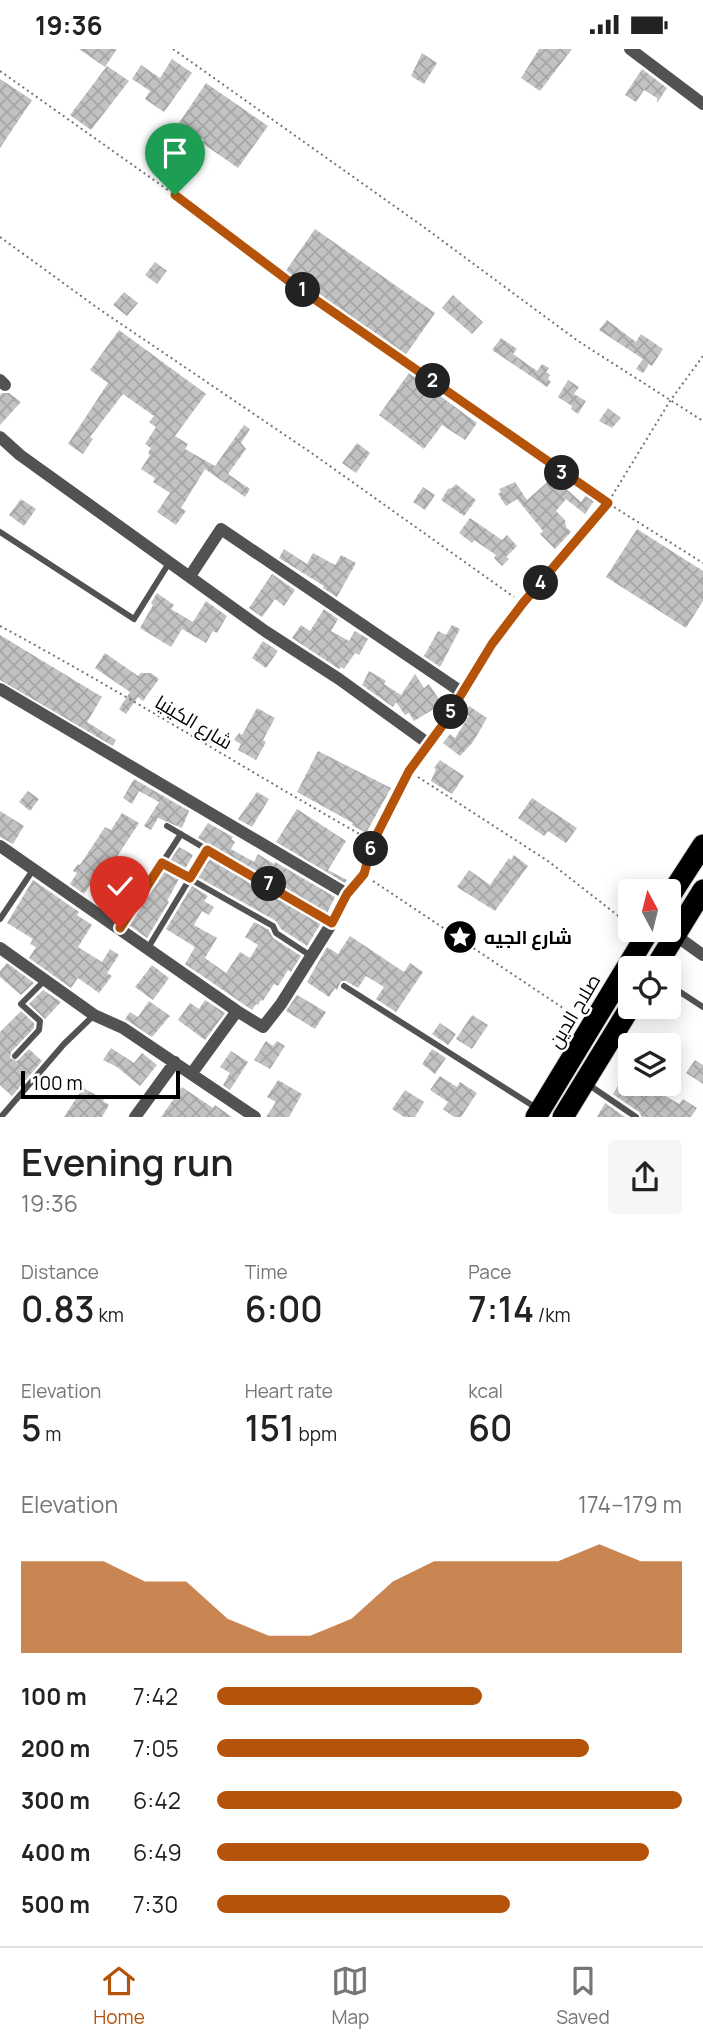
<!DOCTYPE html>
<html lang="en">
<head>
<meta charset="utf-8">
<style>
	body { margin:0; font-family:Manrope,Cairo,sans-serif; background:#f6f6f6; color:#222; height:100vh; display:flex; flex-direction:column; font-size:26px; white-space:nowrap }
	* { box-sizing:border-box; margin:0 }
	p { font-size:23px; color:#767676 }
	.icon { flex:none; width:38px; height:38px; fill:none; stroke:currentColor; stroke-width:2; stroke-linecap:round; stroke-linejoin:round }
	.map { position:relative; height:1068px; overflow:hidden }
	.side { display:flex; flex-direction:column; background:#fff; flex:1 }
	.side>* { flex:none }
	.needle { width:46px; rotate:353deg }
	.buttons { position:absolute; left:618px; top:830px; display:grid; gap:14px }
	.buttons a { display:grid; place-items:center; width:63px; height:63px; border-radius:7px; background:#fff; box-shadow:0 4px 18px #0003; font-size:35px }
	.scale { position:absolute; left:21px; bottom:18px; width:159px; box-sizing:border-box; padding-left:7px; border:4px solid #000; border-top:0; font-size:19px; line-height:24px; white-space:nowrap; color:#000; -webkit-text-stroke:5px #fff; paint-order:stroke }
	.pin { position:absolute; display:grid; place-items:center; width:60px; height:60px; color:#fff; margin:-72px -30px; border-radius:50% 50% 50% 0; rotate:-45deg; box-shadow:0 0 7px #0007 }
	.pin .icon { rotate:45deg }
	.km { position:absolute; width:35px; height:35px; margin:-18px; border-radius:50%; background:#222; color:#fff; font-size:19px; line-height:35px; text-align:center }
	.round { display:grid; place-items:center; flex:none; width:74px; height:74px; border-radius:7px; background:#f6f6f6 }
	.headline { display:flex; align-items:center; justify-content:space-between; height:119px; padding:0 21px }
	h1 { font-size:38px; font-weight:600; line-height:52px }
	.metrics { display:grid; grid-template-columns:repeat(3,1fr); gap:10px; height:119px; padding:7px 21px }
	.metrics div { display:grid; align-content:center }
	.metrics b { font-size:35px; font-weight:600 }
	.metrics small { font-size:19px; font-weight:400 }
	.metrics p { font-size:19px }
	.chart { height:196px; padding:14px 21px }
	.chart p { display:flex; justify-content:space-between }
	.chart svg { width:100%; height:126px; margin-top:7px; fill:#b45309; opacity:.7 }
	ul { padding:0 21px; list-style:none; font-size:23px }
	li { display:grid; grid-template-columns:112px 84px 1fr; align-items:center; height:52px }
	li i { height:18px; border-radius:9px; background:#b45309 }
	.status { display:flex; justify-content:space-between; align-items:center; height:49px; padding:0 35px; background:#fff; direction:ltr }
	.status svg { height:19px; fill:currentColor }
	.menu { display:flex; justify-content:space-around; align-items:center; height:98px; border-top:2px solid #e0e0e0; background:#fff; font-size:19px; color:#767676 }
	.menu a { display:grid; justify-items:center; gap:4px }
	.menu .on { color:#b45309 }
	.map>svg:first-child { display:block }
	.building { fill:url(#building-cross-hatch) }
	.lines { fill:none; stroke-linecap:round; stroke-linejoin:round }
	.highway-casing { stroke:#dbdbdb; stroke-width:23 }
	.path { stroke:#747474; stroke-width:2; stroke-dasharray:2 3.5; stroke-linecap:butt }
	.lane { stroke:#525252; stroke-width:6 }
	.street { stroke:#525252; stroke-width:12 }
	.highway { stroke:#000; stroke-width:21 }
	.route-casing { stroke:#fff; stroke-width:14 }
	.route { stroke:#b45309; stroke-width:9 }
	.labels { text-anchor:middle; stroke-width:5; stroke-linejoin:round; paint-order:stroke }
	.street-label { font-size:19px; fill:#000; stroke:#fff }
	.poi-label { font-size:19px; font-weight:bold; fill:#000; stroke:#fff; text-anchor:start }
</style>
</head>
<body>
<div class="status"><b>19:36</b><svg viewBox="0 0 49 12"><path d="M0 12V9h3v3zM5 12V6h3v6zM10 12V3h3v9zM15 12V0h3v12zM26 1h20v11H26zM47 4h2v5h-2z"/></svg></div>
<div class="map">
<svg width="703" height="1068" viewBox="0 0 703 1068">
	<defs>
		<pattern id="building-cross-hatch" width="8" height="8" patternUnits="userSpaceOnUse" patternTransform="scale(1.75)"><rect width="8" height="8" fill="#c2c2c2"/><path d="M0 0l8 8M0 8l8-8" fill="none" stroke="#a5a5a5"/></pattern>
	</defs>
	<rect width="100%" height="100%" fill="#fff"/>
	<path class="building" d="M79,0h38l-12,18z
		M539,0h33l-32,42 -19,-13z
		M422,4l15,10 -13,21 -13,-8z
		M172,10l20,14 -28,39 -19,-13 5,-8 -18,-12 9,-14 19,13z
		M107,17l22,15 -38,49 -21,-15z
		M642,20l25,19 -10,15v-5l-13,-8 -8,12 -11,-7z
		M0,30l32,21 -32,48z
		M206,34l62,43 -30,42 -36,-25 2,-3 -25,-17z
		M315,180l120,84 -30,43 -120,-84z
		M155,213l12,9 -10,13 -12,-9z
		M124,243l14,11 -11,13 -14,-11z
		M453,246l30,27 -11,12 -30,-26z
		M607,271l29,22 5,-8 22,15 -11,17 -3,-2 -6,9 -7,-4 7,-10 -44,-29z
		M119,281l87,64 -31,42 13,8 -3,5 30,17 29,-41 6,4 -9,14 5,6 -18,25 22,15 -5,8 -40,-28 -24,39 5,3 -10,14 -19,-13 13,-19 -17,-11 2,-4 -14,-9 9,-14 -2,-2 3,-5 -6,-4 11,-17 -7,-5 5,-6 -31,-22 -33,43 3,2 -10,15 -15,-10 40,-61 -18,-13z
		M501,289l16,11 -4,5 24,17 5,-7 7,4 -3,4 4,3 -2,4 3,3 -4,5 -55,-37z
		M409,324l68,50 -12,17 -23,-15 -18,24 -45,-34z
		M568,331l11,7 -5,7 12,7 -8,13 -7,-5 1,-3 -14,-9z
		M2,344h7l12,9 -21,23v-30z
		M608,359l13,10 -9,10 -13,-7z
		M357,394l13,10 -14,20 -14,-10z
		M553,428l28,25 5,-7 8,6 -9,13 -19,-15 -10,12 9,9 1,7 5,5 -16,17 -15,-15 3,-3 -26,-32 -11,7 -8,-12 3,-2 -2,-3 16,-7 12,18z
		M456,435l20,16 -12,16 -23,-16 7,-11 4,-1z
		M423,438l12,8 -10,15 -12,-8z
		M21,450l15,10 -12,17 -15,-11z
		M470,469l32,22 5,-5 10,11 -11,11 3,2 -7,7 -8,-8 2,-3 -22,-15 -2,3 -13,-10z
		M637,480l66,42v30l-17,27 -80,-51z
		M284,500l23,15 6,-11 22,12 6,-10 15,8 -19,34 -14,-9 1,-2 -45,-28z
		M272,525l23,16 -11,16 -9,-7 -13,18 -13,-9z
		M157,544l17,12 -3,4 22,13 13,-21 21,15 -10,17 -4,-2 -7,12 -24,-14 -11,18 -31,-19 13,-23 -2,-2z
		M324,560l14,10 -7,12 18,10 6,-10 13,8 -9,16 -4,-2 -11,16 -3,-2 -2,2 -47,-31 9,-13 9,6z
		M452,576l8,4 -20,38 -16,-11 14,-25 8,4z
		M0,586l102,62 -15,25 29,18 -3,6 -113,-66z
		M263,592l15,10 -12,17 -14,-10z
		M105,604l33,23 3,-3h10l8,6 -16,22 -5,-4 -12,17 -7,-5 11,-17 -35,-24z
		M369,622l17,10 -2,3 17,11 14,-21 9,14 5,-4 13,20 -28,17 -5,-8 -4,2 -9,-13 -3,5 -31,-22z
		M469,657l18,12 -14,24 -13,14 -17,-13 7,-9 5,4 14,-22 -5,-3z
		M257,659l18,10 -12,22 3,2 -10,18 -18,-10 3,-6 -7,-4 5,-7 3,2z
		M318,702l73,37 -25,45 -14,-8 1,-2 -56,-31z
		M440,711l24,16 -12,18 -21,-13 5,-12 -2,-1z
		M134,730l55,32 -7,17 -24,-10 -7,12 -7,-4 15,-24 -20,-11 -7,13 -9,-6z
		M28,742l11,8 -9,12 -11,-9z
		M257,743l12,7 -17,28 -14,-8z
		M532,749l45,30 -11,15 -18,-12 -4,5 -26,-18z
		M297,760l49,32 -18,29 19,10 -2,3 -69,-41z
		M0,762l24,15 -11,18 -13,-7z
		M122,764l17,10 -34,52 2,1 -7,11 -8,-5 -8,12 -14,-10 7,-11 -4,-2 5,-7 2,1 25,-38 6,3z
		M208,774l25,14 -2,2 4,3 -4,7 23,13 4,-8 16,10 1,-2 60,35 -8,16 -129,-75z
		M179,798l14,8 -8,14 -15,-8z
		M514,806l14,11 -33,45 -38,-24 12,-17 21,15 19,-27 2,2z
		M210,809l111,65 -14,23 -26,-17 -5,-8 -78,-44z
		M164,822l15,8 -12,22 2,1 -22,36 -18,-13z
		M33,831l46,32 -2,3 15,10 -14,22 24,15 8,-13 9,6 -12,18 5,3 -13,17 -21,-15 -7,10 -42,-30 7,-11 -6,-3 3,-5 -26,-16z
		M123,833l14,9 -18,27 -14,-10z
		M192,837l16,10 -4,5 10,6 -5,8 -7,-4 -8,14 23,13 -12,20 21,15 14,-21 10,6 8,-13 -13,-8 9,-15 15,8 4,8 28,18 -10,16 -3,-2 -10,16 -4,-2 -11,17 -2,-1 -3,5 -2,-1 -4,6 -67,-46 10,-17 -29,-18z
		M350,887l54,36 6,-9 13,9 -27,40 -20,-13 8,-12 -18,-11 -8,12 -12,-7h-5l-4,9 -2,-2 -6,9 -22,-15 20,-35 11,7z
		M7,914l27,20 -13,12 -21,-18v-6z
		M152,916l17,13 -16,22 -18,-13z
		M43,941l18,12 -16,17 -16,-15z
		M297,946l29,17 -11,17 -29,-18z
		M205,951l20,13 -20,27 -27,-20 12,-17 9,6z
		M149,952l21,15 -18,21 -27,-18 5,-7 8,5z
		M21,962l13,12v5l-23,24 -1,6 7,3 12,-12 13,12 -30,35 -12,-11v-53z
		M472,966l16,10 -16,24 -16,-10z
		M440,974l16,11 -8,11 -16,-11z
		M266,992l7,5 4,-5 8,5 -15,23 -16,-9z
		M111,999l23,15 8,-10 15,12 -17,21 -23,-19 -14,-7z
		M432,1000l14,9 -11,16 -13,-10z
		M231,1002l17,11 -18,28 -7,-5 7,-12 -10,-6z
		M695,1011l8,5v19l-17,-11z
		M630,1018v16h9l12,7 1,-2 27,16 4,-5 14,9 -6,9h-49l-3,-5 -26,-18z
		M440,1027l17,11 3,-5 17,11 -16,24h-7l-11,-8 5,-7 -18,-12z
		M278,1031l24,14 -13,23h-23l10,-15 -9,-5z
		M182,1038l31,21 2,-3 17,12h-71z
		M83,1039l21,11 -1,2 6,4 -7,12h-38z
		M405,1041l19,12 -9,15h-11l-12,-8z
		M605,1054l20,14h-28z"/>
	<g class="lines">
		<g class="highway-casing">
			<path id="highway" d="M668,850l35,-54
				M655,919l48,-78
				M536,1068l114,-188
				M563,1068l68,-111"/>
		</g>
		<path class="path" d="M173,0l248,176 157,116 125,80
			M0,22l175,124 116,87 310,216
			M0,188l99,72 214,145 201,143
			M612,447l58,-95 33,-45
			M614,458l89,56
			M0,577c123,66 241,141 363,210
			M418,728l130,84 82,64
			M373,832l205,137"/>
		<path class="lane" d="M0,483l134,87 35,-56
			M538,538l70,-84
			M167,777l165,97
			M162,814l111,63 3,7 35,23
			M0,870l33,-49
			M120,879l61,-94
			M148,899l59,-98
			M668,935l35,23
			M344,937l194,123
			M15,1007l24,-26 1,-9 -19,-17 23,-23
			M589,1036l47,32
			M1,1068l63,-73 30,-29"/>
		<path class="street" d="M630,0l73,55
			M0,331l5,5
			M0,388l20,18 245,176 74,48 90,65
			M190,527l31,-47 242,164
			M0,640l347,205
			M0,797l237,165
			M675,886l28,20
			M0,899l94,67 29,13 132,89
			M192,1024l45,-62 26,16 18,-23 51,-81 15,-29 17,-20 9,-32 36,-71 33,-45 50,-82 31,-41
			M135,1068l40,-55"/>
		<use href="#highway" class="highway"/>
	</g>
	<g class="lines">
		<g class="route-casing">
			<path id="route" d="M120,879l42,-65 28,15 17,-28 125,73 15,-29 17,-20 9,-32 36,-71 33,-45 50,-82 31,-41 85,-100 -318,-221 -115,-87"/>
		</g>
		<use href="#route" class="route"/>
	</g>
	<defs>
		<g id="sight-disc" transform="scale(1.75)"><circle r="9.5" fill="#000" stroke="#fff"/><path d="M0-6L1.8-2.2L6-1.7L2.9 1.2L3.7 5.4L0 3.3L-3.7 5.4L-2.9 1.2L-6-1.7L-1.8-2.2Z" fill="#fff"/></g>
	</defs>
	<g fill-rule="evenodd">
		<use href="#sight-disc" x="460" y="888"/>
	</g>
	<g class="labels">
		<g class="street-label">
			<text transform="translate(194 673) rotate(31)" y="7">شارع الكينيا</text>
			<text transform="translate(574 962) rotate(-59)" y="7">صلاح الدين</text>
		</g>
		<g class="poi-label">
			<text x="484" y="895">شارع الجيه</text>
		</g>
	</g>
</svg>
<div class="buttons">
<a><svg class="needle" viewBox="-14 -14 28 28"><path d="M0-13l5 13h-10z" fill="#e53935"/><path d="M0 13l5-13h-10z" fill="#767676"/></svg></a>
<a><svg class="icon" aria-label="locate" viewBox="0 0 24 24"><circle cx="12" cy="12" r="6"/><path d="M12 2v4M12 18v4M2 12h4M18 12h4"/></svg></a>
<a><svg class="icon" aria-label="layers" viewBox="0 0 24 24"><path d="M12 4l9 5-9 5-9-5zM3 14l9 5 9-5"/></svg></a>
</div>
<div class="scale">100 m</div>
<div class="pin" style="left:175px;top:146px;background:#1e9e55"><svg class="icon" aria-label="arrive" viewBox="0 0 24 24"><path d="M6 21V4h12l-3 4 3 4H6"/></svg></div>
<div class="pin" style="left:120px;top:879px;background:#d93025"><svg class="icon" aria-label="check" viewBox="0 0 24 24"><path d="M5 12l5 5 9-10"/></svg></div>
<b class="km" style="left:303px;top:241px">1</b>
<b class="km" style="left:433px;top:332px">2</b>
<b class="km" style="left:562px;top:424px">3</b>
<b class="km" style="left:541px;top:534px">4</b>
<b class="km" style="left:451px;top:663px">5</b>
<b class="km" style="left:371px;top:800px">6</b>
<b class="km" style="left:269px;top:835px">7</b>
</div>
<section class="side">
<div class="headline"><div><h1>Evening run</h1><p>19:36</p></div><a class="round"><svg class="icon" aria-label="share" viewBox="0 0 24 24"><path d="M12 15V3M7 8l5-5 5 5M5 13v7h14v-7"/></svg></a></div>
<div class="metrics">
<div><p>Distance</p><b>0.83<small> km</small></b></div>
<div><p>Time</p><b>6:00</b></div>
<div><p>Pace</p><b>7:14<small> /km</small></b></div>
</div>
<div class="metrics">
<div><p>Elevation</p><b>5<small> m</small></b></div>
<div><p>Heart rate</p><b>151<small> bpm</small></b></div>
<div><p>kcal</p><b>60</b></div>
</div>
<div class="chart"><p><span>Elevation</span>174–179 m</p>
<svg viewBox="0 0 160 44" preserveAspectRatio="none"><path d="M0 44V12L10 12L20 12L30 19L40 19L50 32L60 38L70 38L80 32L90 19L100 12L110 12L120 12L130 12L140 6L150 12L160 12V44z"/></svg>
</div>
<ul>
<li><b>100 m</b>7:42<i style="width:57%"></i></li>
<li><b>200 m</b>7:05<i style="width:80%"></i></li>
<li><b>300 m</b>6:42<i style="width:100%"></i></li>
<li><b>400 m</b>6:49<i style="width:93%"></i></li>
<li><b>500 m</b>7:30<i style="width:63%"></i></li>
</ul>
</section>
<nav class="menu">
<a class="on"><svg class="icon" aria-label="home" viewBox="0 0 24 24"><path d="M3 11l9-7 9 7M6 9v11h12V9"/></svg>Home</a>
<a><svg class="icon" aria-label="map" viewBox="0 0 24 24"><path d="M3 6l6-2 6 2 6-2v14l-6 2-6-2-6 2zM9 4v14M15 6v14"/></svg>Map</a>
<a><svg class="icon" aria-label="saved" viewBox="0 0 24 24"><path d="M7 4h10v16l-5-4-5 4z"/></svg>Saved</a>
</nav>
</body>
</html>
